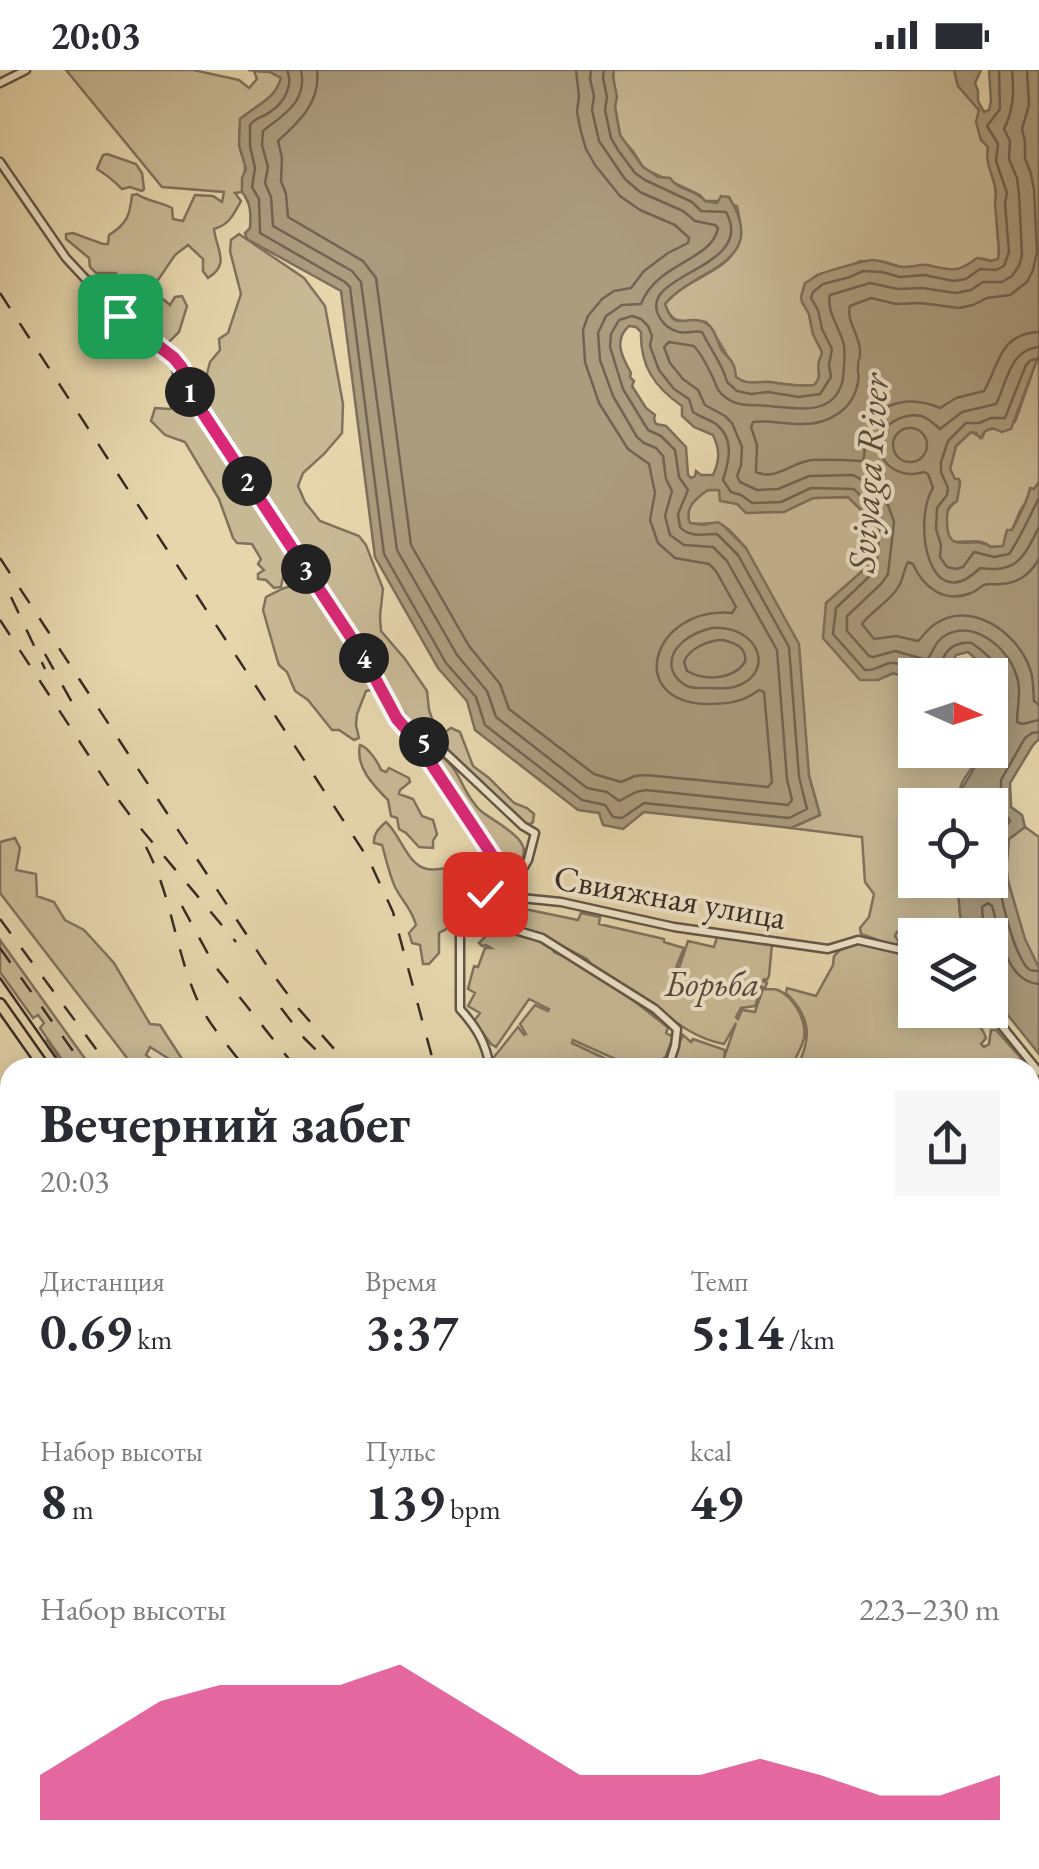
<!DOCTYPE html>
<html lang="ru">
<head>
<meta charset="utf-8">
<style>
	body { margin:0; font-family:"EB Garamond",serif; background:#f7f7f7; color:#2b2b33; height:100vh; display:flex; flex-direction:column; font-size:38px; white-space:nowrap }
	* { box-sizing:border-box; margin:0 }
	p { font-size:32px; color:#7c7c81 }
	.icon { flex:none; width:55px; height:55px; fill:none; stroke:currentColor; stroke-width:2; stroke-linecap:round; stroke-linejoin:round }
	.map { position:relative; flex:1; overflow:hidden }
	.side { position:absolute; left:0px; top:988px; width:1040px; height:812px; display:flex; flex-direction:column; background:#fff; border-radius:30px 30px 0 0; box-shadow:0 5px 25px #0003 }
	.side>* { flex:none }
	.needle { width:65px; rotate:93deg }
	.buttons { position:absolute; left:898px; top:588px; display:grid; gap:20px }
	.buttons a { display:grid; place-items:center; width:110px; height:110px; border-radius:0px; background:#fff; box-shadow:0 5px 25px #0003; font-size:50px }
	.pin { position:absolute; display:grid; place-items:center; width:85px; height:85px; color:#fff; margin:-42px; border-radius:20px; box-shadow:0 5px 15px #0006 }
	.km { position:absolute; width:50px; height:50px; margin:-25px; border-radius:50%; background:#222; color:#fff; font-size:28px; line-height:50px; text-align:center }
	.round { display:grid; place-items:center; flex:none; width:105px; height:105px; border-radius:0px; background:#f7f7f7 }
	.head { display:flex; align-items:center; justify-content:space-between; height:170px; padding:0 40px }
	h1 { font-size:55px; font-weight:700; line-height:75px }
	.metrics { display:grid; grid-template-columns:repeat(3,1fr); gap:15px; height:170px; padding:10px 40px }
	.metrics div { display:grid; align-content:center }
	.metrics b { font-size:50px; font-weight:700 }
	.metrics small { font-size:28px; font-weight:400 }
	.metrics p { font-size:28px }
	.chart { height:280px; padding:20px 40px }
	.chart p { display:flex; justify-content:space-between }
	.chart svg { width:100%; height:180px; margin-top:10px; fill:#db2777; opacity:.7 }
	.status { display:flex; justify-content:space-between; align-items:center; height:70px; padding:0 50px; background:#fff; direction:ltr }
	.status svg { height:28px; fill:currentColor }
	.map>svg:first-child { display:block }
	.green { fill:#c8b995; stroke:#80725e; stroke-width:2.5 }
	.water { fill:#ab9c7e; stroke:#7d6f5b; stroke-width:2.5; fill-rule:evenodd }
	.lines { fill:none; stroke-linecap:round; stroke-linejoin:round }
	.shore { stroke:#726452; stroke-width:2.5 }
	.stream { stroke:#7d6f5b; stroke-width:2.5 }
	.minor-casing { stroke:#645648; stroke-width:11 }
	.primary-casing { stroke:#382c26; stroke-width:14 }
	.minor { stroke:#efe4c9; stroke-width:6 }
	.primary { stroke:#e6d6ac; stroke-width:9 }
	.tram { stroke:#382c26; stroke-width:2.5 }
	.rail { stroke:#382c26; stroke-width:2.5; stroke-dasharray:18 18; stroke-linecap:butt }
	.route-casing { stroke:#fff; stroke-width:20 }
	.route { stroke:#db2777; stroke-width:12 }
	.labels { text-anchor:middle; stroke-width:8; stroke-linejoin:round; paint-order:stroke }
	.street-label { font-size:35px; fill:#382c26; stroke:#efe4c9 }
	.park-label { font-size:35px; font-style:italic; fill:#55483c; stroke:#efe4c9 }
	.water-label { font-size:38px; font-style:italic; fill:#55483c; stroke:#efe4c9 }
</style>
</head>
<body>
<div class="status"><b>20:03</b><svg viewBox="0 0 49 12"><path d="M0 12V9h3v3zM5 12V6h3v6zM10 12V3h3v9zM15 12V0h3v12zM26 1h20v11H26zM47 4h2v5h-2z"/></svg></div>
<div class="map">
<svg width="1039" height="1799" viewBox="0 0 1039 1799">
	<rect width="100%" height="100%" fill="#e6d6ac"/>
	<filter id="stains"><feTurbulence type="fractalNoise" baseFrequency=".002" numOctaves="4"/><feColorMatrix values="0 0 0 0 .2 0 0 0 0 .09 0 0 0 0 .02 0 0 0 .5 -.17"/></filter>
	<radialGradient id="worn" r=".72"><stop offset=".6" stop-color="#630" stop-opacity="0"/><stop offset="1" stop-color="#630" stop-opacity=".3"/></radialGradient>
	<path class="green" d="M66,0h127l46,10 10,8 8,-9 -3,-8 16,1 11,6c-7,28 -35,26 -41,49 -1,5 -1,19 1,25 2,8 5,7 4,16 0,8 -3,15 -3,24l-7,1 6,8c-7,13 -12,24 -27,28 2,20 17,35 -6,49l-5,-7v-12l-15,-14 -13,10 -17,25 -22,11 6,8 10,5 11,-5 7,6 5,-8 7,-1 5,10 -8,26 -11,11 -10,-2 -48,-41 -6,-15 2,-5h9l1,-7h-20l-6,-6 -1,-9 -23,-19v-5l7,-1 30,11h5l1,-9c18,-11 21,-20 23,-40l5,-1c9,7 24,8 35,14l1,11 10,2 12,-26 18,1 9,6 2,-10 -62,-5z
		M614,0h340l4,16 21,24c-1,22 -4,17 9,37 -3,20 11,36 7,55l4,49 -1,8 -7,2 -10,-3 -19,11 -9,2 -26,-5 -26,1 -16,-5 -25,-1 -13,7 -30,7 -8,39 4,20 9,18c0,3 -2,6 -3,9 -2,11 3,14 -4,24 -16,2 -30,-1 -45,-3 -14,-1 -21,4 -34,-4 -5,-20 -18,-38 -30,-56 -20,-4 -33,7 -41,-18 34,-39 88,-29 72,-98l-18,-5h-14l-5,-6 -49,-23 -8,-5 -10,-16 -7,-7 -6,-9 -5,-28 -2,-30z
		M107,84l29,10 6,9 2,16 -2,2 -12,-4 -8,2c-8,-8 -15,-14 -25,-20l6,-14z
		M239,164l65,44 21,28 18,98 -1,29 -18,21 -21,19 -5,13 7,16 15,19 39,15 7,9 17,44 -3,27 1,15 24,28 22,32 2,19 8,23 -4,3 -20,-10 -225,-340 3,-4 8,2 6,-3 5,-19 10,-12 -1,-11 9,-6 13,-39 -11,-43 1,-11z
		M1039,284v128l-19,29 -8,19 -5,1 -4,15 -12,1c-11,-10 -26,-4 -39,-5 -9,-13 -9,-33 5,-41l3,-19 -5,-2 -5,-11 6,-23 15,-14 11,6 3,-7 30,-9z
		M175,300l12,23 106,162 1,4 -9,8 -4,20 -7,1 -8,-8 -8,-1v-5l6,-4 -6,-6 3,-5 -9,-15 -15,-1 -4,-5 -14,-39 -34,-57 -20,-7 -14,-14 4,-13 15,1c7,-14 6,-23 2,-38z
		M707,420h12l65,22 28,-14 36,-1 23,22 -5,49 -40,35 52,77 15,-7 22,7v70h68c-8,19 -27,30 -24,52l-2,3h-9l-4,-6 1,6h-30v75h42l5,55 -47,1 -18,-4 -2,4 4,6 -4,4 -34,-12 -1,-6 9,-11 5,-23 -9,-12 -3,-45 -71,-9 29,-13 -74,-267c-8,-8 -19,-25 -32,-25 -9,0 -15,2 -25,0 -5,-15 7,-25 18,-33z
		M302,512l9,1 66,99 -2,7 -9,2 -9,23 -1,11 3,13 -5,2 -15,-10h-7l-24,-30 -13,-9 -8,-19 -8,-7 -2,-6 -14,-49 3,-13 16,-8z
		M451,658l9,4 13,34 16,12 25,25 13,5 7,6 -1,8 -4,3 -5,-2 -74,-71 -6,-9 1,-11z
		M360,675c8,2 18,17 21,25l5,2 3,-4 20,10 1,4 -10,8 -1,4 14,5 9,17 11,4 4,14 -4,7v7l-14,-1 -13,-14 -7,-4 -2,-11 -6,-2 -3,-16c-14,-14 -33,-33 -28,-55z
		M439,685c18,11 21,28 32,44 3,4 6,9 10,12 14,12 64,33 33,56l-9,-2 -7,-8c-16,-23 -58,-76 -63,-101z
		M386,752c15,13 21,43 41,47 11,2 21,-3 32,-1l1,4 -5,10 5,7 -6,3 -2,8 -3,3v8l-4,4 5,7v5l-11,6v20l-10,11h-6l-3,-19 -8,-2 -3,-10 7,-8c-4,-16 -14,-24 -21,-38 -6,-13 -9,-29 -13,-42l-8,-2c-1,-9 5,-15 12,-21z
		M1025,757l14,10v131c-20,-33 -39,-91 -30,-129z
		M15,768l5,10 -4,22 20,4 1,22 17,6 11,18 19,10 30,33 36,61 10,1 24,37 -2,5 -32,-20 -4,8 15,12h-27l-134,-174v-51z
		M477,826l28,2 10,9 63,13 3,-7 19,4 -1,7 65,15v3l20,6 -7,17 -2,15 13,-39 26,6 3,-10 55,7 -3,32 -2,4 -3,-1 -1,2 4,2 -2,5 -5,-2 1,3 -6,17 -14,2 -5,9 2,2 4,-9 13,2 8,-23c5,0 11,0 15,1 16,7 29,31 26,48 -2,10 -9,20 -13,29l-70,1 -1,-3 -1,3 -45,-1v-13l9,-19 8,7 2,-3 32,11 -1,8 12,-35 -12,21c-32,-6 -52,-25 -77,-44 -18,-12 -36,-24 -55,-35l-5,-6 -44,-23 -42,-14 -34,-8c-2,-10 4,-12 10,-18z
		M488,853l16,4 19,9 19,3 10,8 2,5 25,11 35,22 52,41 2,2 -2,5 7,4 -7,19 -12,11h-21l-60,-27 -1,3 51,24h-130l-3,-5 28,-35 6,8 2,-1 -6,-10 15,-19 13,6 1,-2 -20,-10 -33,48 -5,-3 -17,-23 6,-8 -12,-7 7,-13 -7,-4 6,-23 4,1 7,-19h6l-5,-3 -4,1 -3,-3 7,-7z
		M0,870l91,127h-24l-27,-39 4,-5 -6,-8 -5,3 -33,-46z
		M859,873l51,12 2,6 -3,8 6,10v31h49c9,10 18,15 22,28l-5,6 3,3 5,-3 2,-14h5l43,48v130l-9,-1v-139l-233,-1c15,-29 14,-50 -11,-74l1,-5 29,8 17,-31 1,-9 6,-6z"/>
	<path class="water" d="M248,0h366l-1,7 4,20 -2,10 5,28 23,32 15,10 12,1c8,13 26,11 35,23l12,2 4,-7 8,1c42,67 -33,70 -64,107 10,30 20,10 39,18 10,4 13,18 17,27 3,5 8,8 11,13 4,6 3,9 4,15 12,9 19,4 34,5 15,2 29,5 44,3 10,-11 2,-12 5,-23 1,-4 3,-7 3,-10l-9,-18 -4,-20 -7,-12 -1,-5 4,-14c5,-2 8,-6 13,-8 5,-3 48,-15 54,-15 10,0 20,6 31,7 8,1 15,-3 24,-2 25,5 29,9 50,-7l14,3 7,-2 1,-8 -4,-49c5,-21 -11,-31 -7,-55l-7,-7 -5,-18 3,-12 -21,-24 -4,-16h27l-6,13 3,8v10l6,11 5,-2 2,-9 -2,-31h50v284l-28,75 -9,3 -10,-4 -7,3 -5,7 -4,-5 -5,-1 -15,14 -6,23 5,10h4l1,3 -3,19c-9,5 -10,8 -10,19 0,39 22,13 44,27l12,-1 4,-16h5c6,-11 16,-31 18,-42l4,1 5,-7v257l-6,6 -23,38 1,24 11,8 3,12 -16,12 -3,35 19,65 14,29v86l-49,-61v-58h-28l-5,-55h33v-75h-30v-13l25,-42h5l6,-50 -1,-24 -27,-24 -12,3 -9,20h-32v5l-22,-7 -15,7h-18l-37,-42 3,-35 41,-36 4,-47 -23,-23 -35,1 -29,14 -38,1 -9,-9 -17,-3 -1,-11h-11c-12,8 -24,18 -18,33l13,2 15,-3 6,4 22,22 53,96 10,132 11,39 -29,13 -147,-16 -21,17 -20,-4 -4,-12 -21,-3 -103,-80 -8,-29 -29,-33 -63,-111 -34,-266 -94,-52 -2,-6 5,-5c1,-14 1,-25 -8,-36v-14l4,-9 -7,-24 1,-26c16,-14 35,-19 41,-41l-11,-6zM629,256l7,1 5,5c-1,33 13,55 41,74v10l12,11 19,8c7,15 7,24 0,40h-12l-5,-4 -1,5 -4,2 -3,-3 -2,-28 -20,-21 -10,-2 -2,-5 1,-4 -9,-7 -14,-22 2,-5 -4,-4 1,-4c-9,-16 -18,-33 -2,-47z"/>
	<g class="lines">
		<path class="shore" d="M287,0c7,15 -3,33 -17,42 -8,6 -14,5 -20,13v21l5,22 -3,19 7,12 1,34 85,49 5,5 34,267 62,109 30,34 9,28 97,75 23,5 8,12 9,1 22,-15 145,15 18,-9 -8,-32 -10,-130 -51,-92 -21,-21c-13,0 -27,4 -37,-7l-2,-13 10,-24 -9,-13 -4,-27 -14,-14 -13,-6 -25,-41 -13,-42 1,-13 8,-14 13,-4 9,3 7,7 4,10 -2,10 9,24 15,19 15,10 4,13c7,5 16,7 23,12 19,15 13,37 7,56l8,12 10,3 11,8 29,-1 30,-14 43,1 27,28 -5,53 -40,38 -3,26 32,36c11,1 15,-5 25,-7 11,-1 25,6 33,12
			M301,0c7,32 -18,45 -38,61l-1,14 6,22 -3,16 6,14 2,29 79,45 9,11 36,268 60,105 30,36 9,26 91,71 20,4 12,9 17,-9 10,-2 142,15 4,-5 -5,-21 -10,-129 -50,-89 -14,-14 -29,-2 -14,-10 -5,-19 7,-25 -6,-12 -3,-23 -7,-8 -12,-5 -7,-6 -24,-41 -13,-36 -2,-27 8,-17 16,-11 19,-1c16,-42 71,-43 77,-76l-3,-3 -20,-4 -12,-10 -43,-19 -15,-13 -26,-38 -7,-31 2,-14 -4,-17 1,-9
			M317,0c4,32 -18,52 -39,71l4,17 -1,23 5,13 2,23 75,44 13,17 35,267 58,101 31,38 9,25 85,65 27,8 14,-6 11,-1 122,12 4,-5 -8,-90 -5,-2c-17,13 -33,14 -52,14 -83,-2 -55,-98 25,-91l4,-6 -20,-36 -7,-7 -34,-6 -17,-15 -8,-23 5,-27 -6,-29 -21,-15 -29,-46 -14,-41 -2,-32 5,-14 14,-17 12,-8 17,-3 13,-17 24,-18 20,-10 1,-5 -14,-13 -35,-15 -20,-14 -25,-31 -9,-16 -5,-17 -4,-20 2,-16 -3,-26
			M604,0l-1,8 4,19 -2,13 6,28 7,12 17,23 10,7 47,22 9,9 25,1c32,58 -93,61 -66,106 4,7 11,12 19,14 9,2 14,-2 23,0 8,17 21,32 25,50l10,9 14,3 17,-2 31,5 21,-3 11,-17 -2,-12 3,-16 -10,-20 -4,-19 -7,-12 2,-6 10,-8 27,-7 13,-6 19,1 18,5 24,-2 30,6 12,-2 14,-10 16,1 8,-4 5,-14 -4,-49 2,-10 -11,-32 2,-17 -11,-18 13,-17 -1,-39
			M1012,0c2,22 2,39 -8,59l6,12 -1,18 8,19 2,16 3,61 -3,11 -7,10 -10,6h-19l-12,8 -15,3 -34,-5 -24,1 -28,-6 -40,12c-4,16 10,33 14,50 1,5 0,33 -2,38 -10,34 -47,25 -73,23 -16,-2 -30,2 -44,-9 -10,-7 -9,-16 -15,-25 -4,-9 -10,-19 -16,-26l-25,-4 -5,5 6,16 13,16 15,11 7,15 20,11 7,7 10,24 -1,18 -4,11 3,6 17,8 21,-1 31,-13 44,-1 11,6 24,24 6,17 -6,52 -7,10 -34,32v15l22,25 4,1 22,-6 32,9c6,-8 9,-20 19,-25 28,-15 61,12 70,39 6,15 1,33 1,48l5,2 17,-4
			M1027,0l2,35 -7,24 3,13v16l6,16 3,16 3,62 -4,18 -6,12 -17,13 -23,3 -14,7 -14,3 -38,-5 -25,1 -25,-6 -21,8c-4,15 9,28 10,44 0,16 -1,1 -2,16 -1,15 2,0 0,16 -5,29 -31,43 -58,42 -16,0 -31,-4 -47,-2l-2,5 6,18 -1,27c20,9 36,-10 56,-12 17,-1 35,0 51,1 3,-10 0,-21 5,-32 13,-31 46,-32 72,-21l16,-10 28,-7c16,-28 15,-57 55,-59
			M1039,277c-29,2 -32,35 -43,57l-34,8 -22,17c-5,-4 -11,-11 -19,-13 -8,-2 -16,0 -23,3 -38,18 -13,65 26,53l4,2 5,14c-21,34 -4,131 47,80 37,6 44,-11 59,-41
			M1039,289l-8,1 -5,5 -21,53h-14l-12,5h-13l-18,18 -7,21v10l7,16 -1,7 -10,13 -1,21 5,16 -1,12 7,10 9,2 7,-2 11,-15 20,5 15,-3c12,-17 20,-37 30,-56
			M893 375a17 17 0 1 1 34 0a17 17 0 1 1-34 0Z
			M1039,489c-9,15 -20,24 -38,25 -6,1 -11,-1 -17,1 -5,2 -8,7 -13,8 -27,11 -48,-6 -58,-29l-5,-2c-4,7 -5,17 -9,24 -9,16 -27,24 -37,38l12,15 22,-3 22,5c5,-5 10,-12 17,-17 36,-25 83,9 95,45 4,10 3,22 4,32l5,4
			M712,558c49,-3 64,47 22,59 -9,2 -15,1 -24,1 -8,0 -15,1 -23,-2 -7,-3 -13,-10 -15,-17 -5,-23 22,-37 40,-41z
			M723,570c12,3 24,7 22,22 -12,18 -40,19 -58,9l-3,-9c5,-14 25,-22 39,-22z
			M939,605c2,-20 11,-34 33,-32 8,6 19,14 25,23 12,15 17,52 -7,56
			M1039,662l-7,1 -7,5 -24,42v28l9,13c-7,10 -12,16 -13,28 -4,25 14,96 28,116 5,7 6,5 14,6
			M984,865l-2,-28 6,-4 4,3c8,26 13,76 47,78"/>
		<path class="stream" d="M47,970l19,28
			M1030,1300l9,-7"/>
		<g class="minor-casing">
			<path id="minor" d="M0,13l26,-13
				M0,92l66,96 54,58 55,42 6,10 10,27 171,259 35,65 8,9 19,13 14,5 85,80 12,7 -7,27 -18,31
				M424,673l6,19 67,101 17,18
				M510,821l11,7 40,4 113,25 154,22 30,-9 57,13
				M510,821c-24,8 -50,-10 -53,25l21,3 64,19 113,71 22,20 -2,17 -7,22
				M457,846l3,18v75c17,19 26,34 30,59
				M989,940l50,62
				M1030,1660l9,-15
				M1030,1772l9,5
				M972,1799l4,-9"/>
		</g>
		<g class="primary-casing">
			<path id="primary" d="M0,934l45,64
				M577,1790l6,9"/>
		</g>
		<use href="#minor" class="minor"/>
		<use href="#primary" class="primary"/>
		<path class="tram" d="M0,908l63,90
			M591,1790l6,9"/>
		<path class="rail" d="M0,223l369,567 24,52 42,156
			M0,488l271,414 27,36 53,60
			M11,527l34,72
			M0,550l112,171 20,27 104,124
			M45,584l34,61
			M146,777c25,47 29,101 50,150 11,26 32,48 49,71
			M182,836l32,59 82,103
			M0,849l110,149
			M0,878l85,120
			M281,938l23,30 23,23
			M0,1025l10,15
			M1030,1297l9,-8
			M1030,1327l9,-7
			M0,1733l10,15
			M38,1790l6,9
			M522,1790l6,9
			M657,1790l6,9
			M787,1790l5,9
			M847,1790l6,9
			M881,1790l6,9
			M920,1790l6,9"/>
	</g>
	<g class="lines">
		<g class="route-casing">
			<path id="route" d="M120,246l54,42 8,10 9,27 171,259 35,65 8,9 19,14 6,20 68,102 16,17 -4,10 -11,4 -14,-1"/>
		</g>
		<use href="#route" class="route"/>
	</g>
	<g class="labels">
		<g class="street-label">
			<text transform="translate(670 827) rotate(10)" y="12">Свияжная улица</text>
		</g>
		<g class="park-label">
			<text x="712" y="926">Борьба</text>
		</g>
		<g class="water-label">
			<text transform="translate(868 403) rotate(-86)" y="13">Sviyaga River</text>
		</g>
	</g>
	<rect width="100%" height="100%" filter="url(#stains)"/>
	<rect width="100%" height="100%" fill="url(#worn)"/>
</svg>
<div class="buttons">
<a><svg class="needle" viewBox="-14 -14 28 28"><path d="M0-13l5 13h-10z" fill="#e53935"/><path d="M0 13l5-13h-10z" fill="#7c7c81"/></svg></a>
<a><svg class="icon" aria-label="locate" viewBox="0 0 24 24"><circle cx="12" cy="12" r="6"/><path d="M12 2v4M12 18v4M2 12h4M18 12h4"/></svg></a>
<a><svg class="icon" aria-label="layers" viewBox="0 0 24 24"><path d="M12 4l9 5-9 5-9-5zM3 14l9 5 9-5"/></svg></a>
</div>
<div class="pin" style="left:120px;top:246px;background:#1e9e55"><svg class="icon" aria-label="arrive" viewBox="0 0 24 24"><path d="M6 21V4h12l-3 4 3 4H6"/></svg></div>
<div class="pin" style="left:485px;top:824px;background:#d93025"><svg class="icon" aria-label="check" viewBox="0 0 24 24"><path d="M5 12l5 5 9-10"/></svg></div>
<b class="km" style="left:190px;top:322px">1</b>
<b class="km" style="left:247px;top:411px">2</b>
<b class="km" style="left:306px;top:499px">3</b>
<b class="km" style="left:364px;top:588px">4</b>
<b class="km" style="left:424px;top:672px">5</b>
<section class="side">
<div class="head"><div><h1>Вечерний забег</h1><p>20:03</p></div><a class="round"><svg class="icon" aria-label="share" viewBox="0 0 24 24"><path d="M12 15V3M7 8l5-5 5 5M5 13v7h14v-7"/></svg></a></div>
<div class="metrics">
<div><p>Дистанция</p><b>0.69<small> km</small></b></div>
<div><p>Время</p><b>3:37</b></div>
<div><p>Темп</p><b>5:14<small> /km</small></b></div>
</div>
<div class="metrics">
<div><p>Набор высоты</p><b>8<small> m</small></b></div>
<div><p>Пульс</p><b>139<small> bpm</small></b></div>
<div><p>kcal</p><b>49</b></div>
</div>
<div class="chart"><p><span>Набор высоты</span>223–230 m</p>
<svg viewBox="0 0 160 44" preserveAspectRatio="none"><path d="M0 44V33L10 24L20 15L30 11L40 11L50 11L60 6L70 15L80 24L90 33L100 33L110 33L120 29L130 33L140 38L150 38L160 33V44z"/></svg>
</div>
</section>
</div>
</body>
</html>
